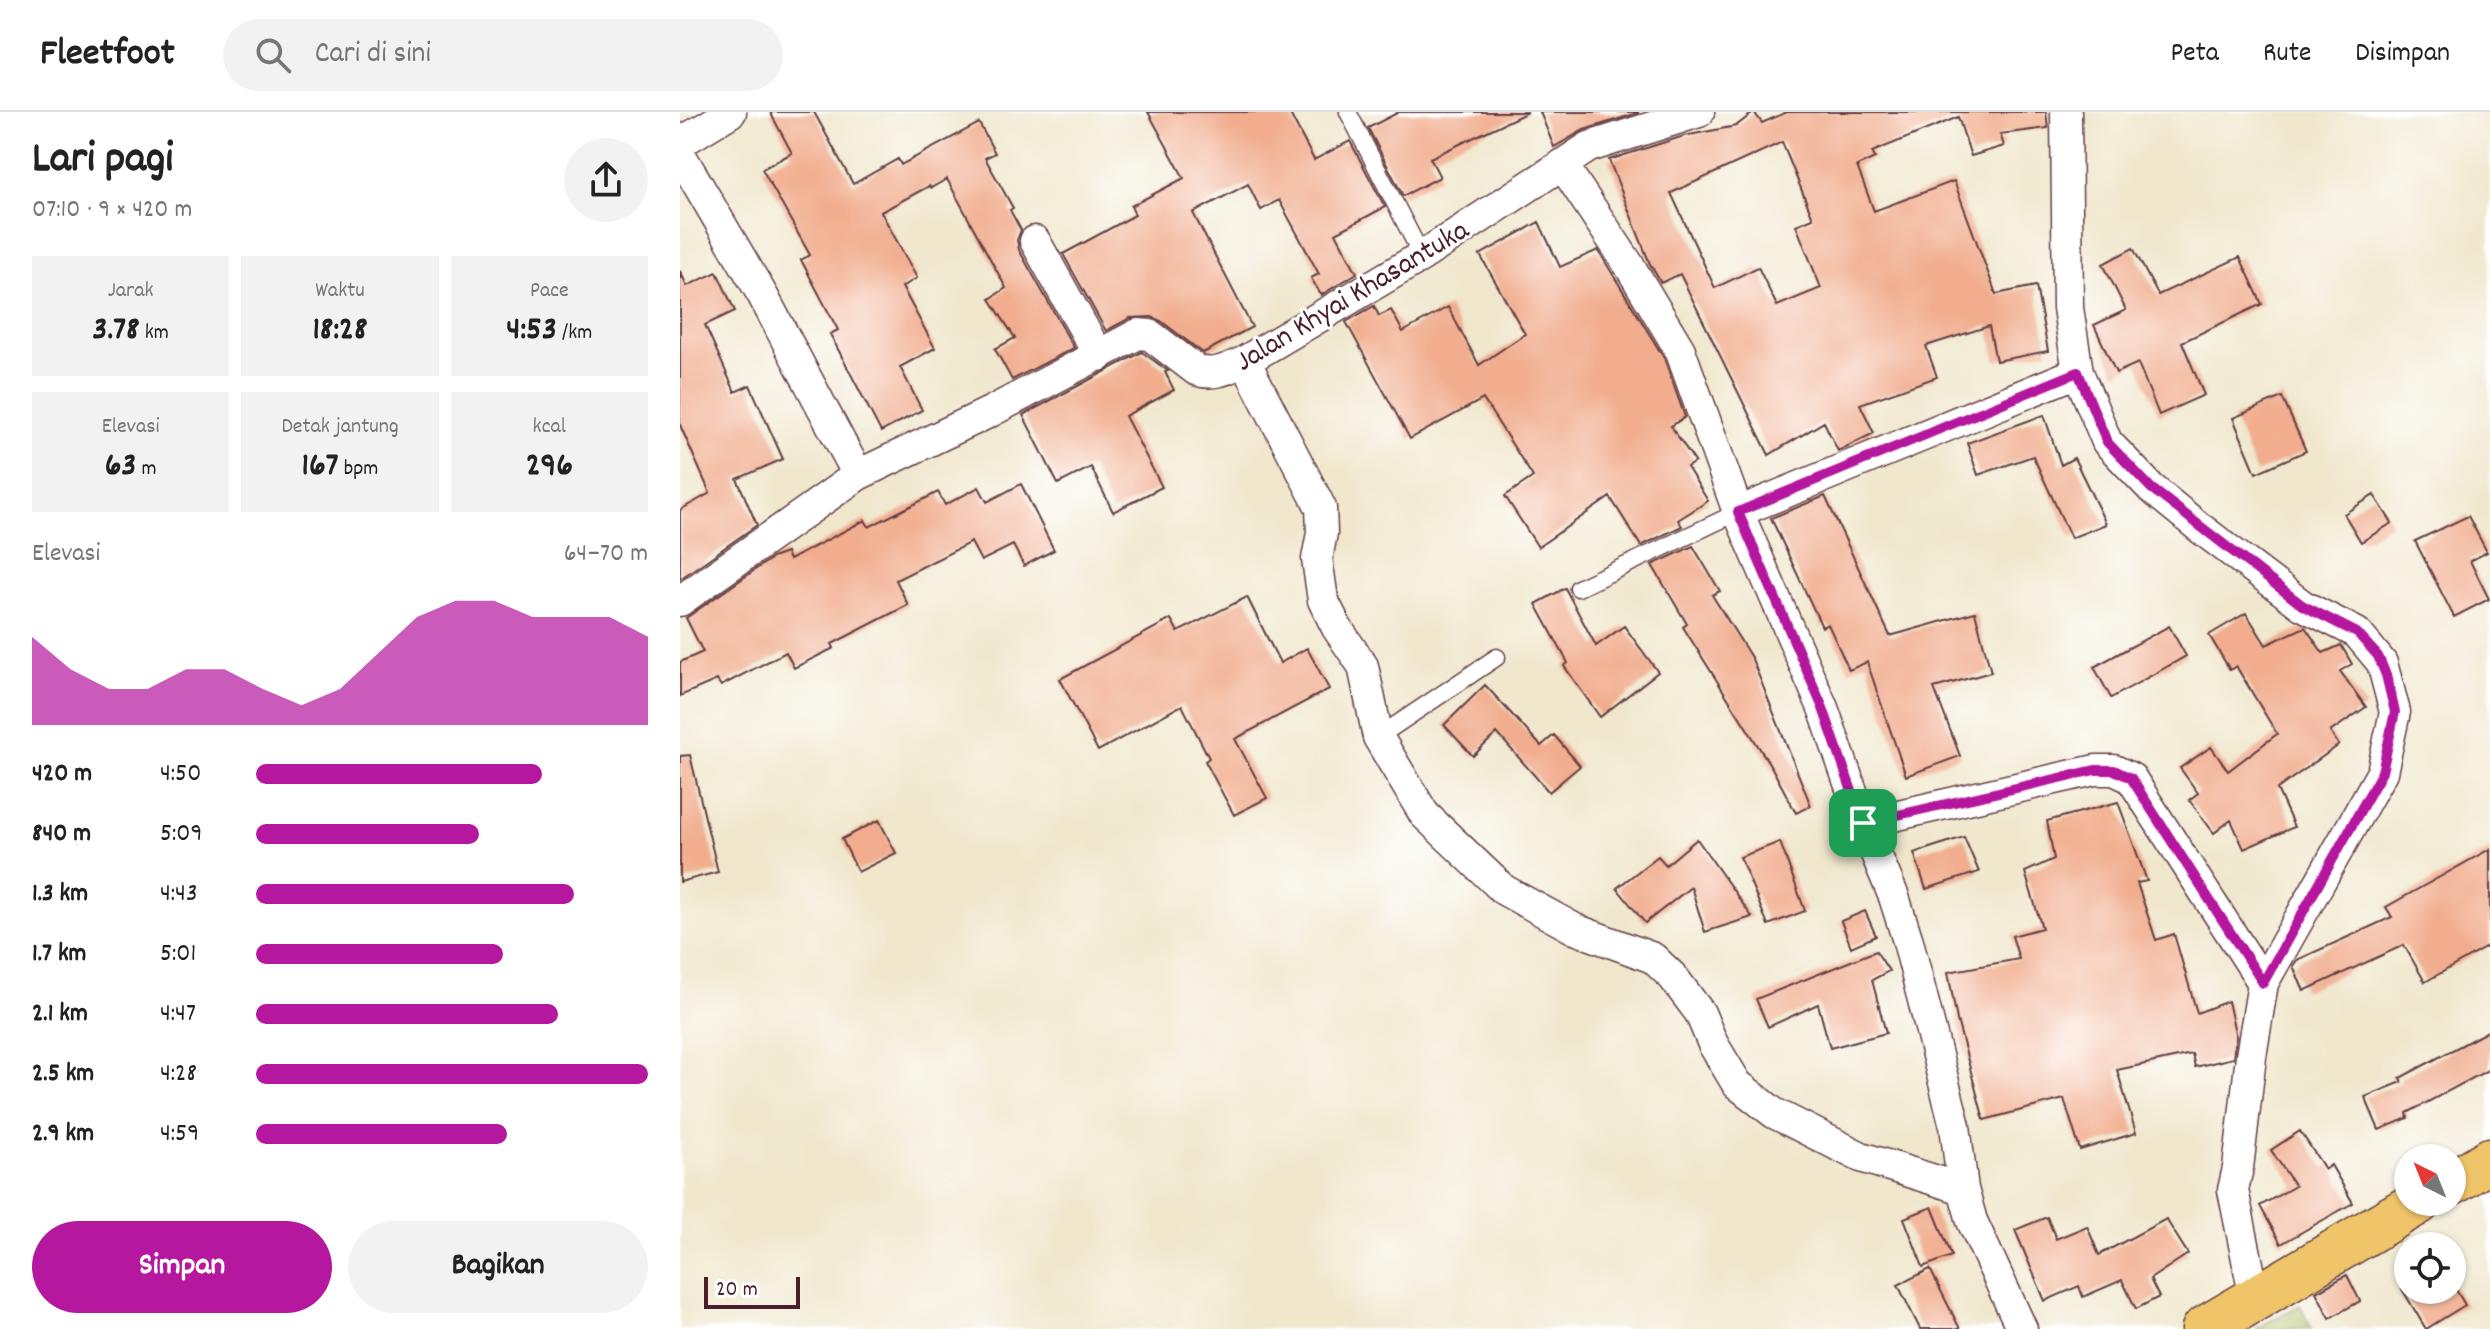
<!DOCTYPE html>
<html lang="id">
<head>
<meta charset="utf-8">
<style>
	body { margin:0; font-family:Dekko,sans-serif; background:#f2f2f2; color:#222; height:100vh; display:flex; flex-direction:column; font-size:30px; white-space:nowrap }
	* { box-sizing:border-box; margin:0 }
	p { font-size:26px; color:#767676 }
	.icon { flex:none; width:44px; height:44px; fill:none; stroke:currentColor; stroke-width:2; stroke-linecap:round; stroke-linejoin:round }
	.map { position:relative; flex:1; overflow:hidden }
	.panel { display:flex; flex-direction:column; background:#fff; width:680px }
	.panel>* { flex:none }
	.needle { width:52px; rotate:317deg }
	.tools { position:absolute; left:1714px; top:1032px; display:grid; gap:16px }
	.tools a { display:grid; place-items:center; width:72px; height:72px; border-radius:50%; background:#fff; box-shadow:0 2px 6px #0004; font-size:40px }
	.scale { position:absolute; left:24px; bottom:20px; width:96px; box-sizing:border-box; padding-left:8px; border:4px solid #4a1f2b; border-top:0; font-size:22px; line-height:28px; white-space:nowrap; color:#4a1f2b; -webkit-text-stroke:6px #fff; paint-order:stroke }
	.pin { position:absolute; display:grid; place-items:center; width:68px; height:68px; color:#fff; margin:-34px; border-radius:16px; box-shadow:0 4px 12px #0006 }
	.round { display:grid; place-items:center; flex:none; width:84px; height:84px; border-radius:42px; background:#f2f2f2 }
	.summary { display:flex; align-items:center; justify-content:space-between; height:136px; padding:0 32px }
	h1 { font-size:44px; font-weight:800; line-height:60px }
	.figures { display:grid; grid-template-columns:repeat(3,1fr); gap:12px; height:136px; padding:8px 32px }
	.figures div { display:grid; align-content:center; border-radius:0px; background:#f2f2f2; text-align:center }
	.figures b { font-size:34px; font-weight:800 }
	.figures small { font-size:22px; font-weight:400 }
	.figures p { font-size:22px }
	.chart { height:224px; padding:16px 32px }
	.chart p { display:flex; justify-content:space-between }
	.chart svg { width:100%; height:144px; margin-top:8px; fill:#b5179e; opacity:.7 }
	.cta { display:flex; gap:16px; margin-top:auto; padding:16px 32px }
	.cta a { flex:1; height:92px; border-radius:48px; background:#b5179e; color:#fff; font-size:32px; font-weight:800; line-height:92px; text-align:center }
	.cta a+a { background:#f2f2f2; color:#222 }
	ul { padding:0 32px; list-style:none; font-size:26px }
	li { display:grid; grid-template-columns:128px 96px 1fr; align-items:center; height:60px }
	li i { height:20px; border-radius:10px; background:#b5179e }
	header { display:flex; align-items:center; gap:48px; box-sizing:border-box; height:112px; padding:0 40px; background:#fff; border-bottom:2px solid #e0e0e0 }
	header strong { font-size:38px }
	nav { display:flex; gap:44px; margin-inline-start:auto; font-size:28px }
	.search { width:560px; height:72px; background:#f2f2f2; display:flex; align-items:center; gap:20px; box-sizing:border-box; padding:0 28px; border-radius:44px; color:#767676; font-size:30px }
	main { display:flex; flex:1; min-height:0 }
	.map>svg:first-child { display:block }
	.green { fill:#afbd60; stroke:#7c6e46; stroke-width:2 }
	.building { fill:#f1ad8e; fill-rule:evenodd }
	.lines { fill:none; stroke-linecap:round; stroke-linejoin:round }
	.lane-casing { stroke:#633d43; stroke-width:19 }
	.street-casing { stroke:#633d43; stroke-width:33 }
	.primary-casing { stroke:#633d43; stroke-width:47 }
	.lane { stroke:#fff; stroke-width:16 }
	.street { stroke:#fff; stroke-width:30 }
	.primary { stroke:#f0c469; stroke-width:44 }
	.route-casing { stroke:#fff; stroke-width:16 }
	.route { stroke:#b5179e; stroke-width:10 }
	.labels { text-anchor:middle; stroke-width:6; stroke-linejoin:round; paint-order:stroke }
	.street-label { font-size:30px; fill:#4a1f2b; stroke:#fff }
</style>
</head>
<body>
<header>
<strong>Fleetfoot</strong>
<div class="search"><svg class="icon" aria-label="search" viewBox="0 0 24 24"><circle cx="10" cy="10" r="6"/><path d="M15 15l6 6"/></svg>Cari di sini</div>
<nav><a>Peta</a><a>Rute</a><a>Disimpan</a></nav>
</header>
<main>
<section class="panel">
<div class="summary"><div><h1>Lari pagi</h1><p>07:10 · 9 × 420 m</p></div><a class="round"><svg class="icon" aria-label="share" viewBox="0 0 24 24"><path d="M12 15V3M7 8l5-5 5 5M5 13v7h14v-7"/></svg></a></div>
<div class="figures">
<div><p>Jarak</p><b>3.78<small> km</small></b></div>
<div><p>Waktu</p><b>18:28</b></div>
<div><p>Pace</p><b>4:53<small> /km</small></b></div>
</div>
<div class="figures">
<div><p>Elevasi</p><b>63<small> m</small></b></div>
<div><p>Detak jantung</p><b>167<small> bpm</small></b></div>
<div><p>kcal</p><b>296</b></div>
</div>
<div class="chart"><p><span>Elevasi</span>64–70 m</p>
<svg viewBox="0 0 160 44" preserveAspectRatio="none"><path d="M0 44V17L10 27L20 33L30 33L40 27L50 27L60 33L70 38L80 33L90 22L100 11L110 6L120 6L130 11L140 11L150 11L160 17V44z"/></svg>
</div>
<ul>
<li><b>420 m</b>4:50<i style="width:73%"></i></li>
<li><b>840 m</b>5:09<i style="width:57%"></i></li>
<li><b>1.3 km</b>4:43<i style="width:81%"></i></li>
<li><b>1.7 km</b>5:01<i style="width:63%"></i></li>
<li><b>2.1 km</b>4:47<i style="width:77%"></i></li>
<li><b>2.5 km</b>4:28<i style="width:100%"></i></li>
<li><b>2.9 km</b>4:59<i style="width:64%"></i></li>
</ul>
<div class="cta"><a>Simpan</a><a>Bagikan</a></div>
</section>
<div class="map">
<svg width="1810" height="1217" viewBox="0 0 1810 1217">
	<rect width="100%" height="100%" fill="#fff"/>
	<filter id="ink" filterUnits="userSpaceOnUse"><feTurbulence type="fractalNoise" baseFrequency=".0125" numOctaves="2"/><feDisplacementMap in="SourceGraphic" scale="16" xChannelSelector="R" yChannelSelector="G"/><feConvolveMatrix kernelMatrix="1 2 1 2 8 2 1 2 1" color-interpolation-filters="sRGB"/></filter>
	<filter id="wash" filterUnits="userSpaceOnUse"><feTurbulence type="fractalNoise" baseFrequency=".006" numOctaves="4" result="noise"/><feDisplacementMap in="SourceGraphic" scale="32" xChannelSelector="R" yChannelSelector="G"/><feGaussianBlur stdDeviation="1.8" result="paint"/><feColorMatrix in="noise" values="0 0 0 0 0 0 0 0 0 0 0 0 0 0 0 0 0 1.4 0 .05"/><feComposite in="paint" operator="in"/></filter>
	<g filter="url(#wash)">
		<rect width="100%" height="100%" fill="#f0e7cd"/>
		<path class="green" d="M1620,1193l12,24h-57z"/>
		<g id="blocks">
			<path class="building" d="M90,0h44l39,72 45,-25 3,6 78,-42 16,30 -10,5 28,50 -3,2 11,20 -4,10 2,10 55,98 -62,32 -17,-31 20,-11 -25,-39 16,-11 -59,-109 -16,9 -2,-2 -48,26 36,66 -15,9 33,61 -35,19 22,43 -41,22 -51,-98 8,-4 -37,-70 9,-5 -48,-86 30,-16z
				M468,0h141l25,48 36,-19 35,66 -49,26 21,40 -36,22 -10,-17 8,-4 -40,-74 -18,10 -13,-26 -55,29 59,114 -49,26 -42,-32 -9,-4 -22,1 -24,13 -43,-77 72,-39 -4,-9 53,-28z
				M719,0h129l-98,46 10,19 -37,19 -35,-68z
				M860,0h98v1l-54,17 -30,17z
				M1074,0l8,11 25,-11h259l2,16 -48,6 4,12 -33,10 -13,-39 -86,35 3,6 -18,8 17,45 80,-30 42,113 40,-8 12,65 -52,10 -7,-35 -63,20 11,31 -77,27 14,29 -36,18 -14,-29 -55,33 -89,-181 -19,9 -11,-19 -41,-104 75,-24 52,-10zM1102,30l31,76 -17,7 25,63 -44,18 -19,-39 -43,21 -44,-95z
				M859,110l21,45 38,-17 66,108 21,59 -14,9 24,36 -8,5 21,34 -30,19 4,6 -41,20 -31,-49 -72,50 -33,-51 28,-19 -50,-78 -73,40 -64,-117 28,-16 5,10 12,-6 12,22 45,-25 31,58 46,-31 -45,-79z
				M1453,136l25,47 82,-38 22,47 -80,38 22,53 -45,20 -21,-52 -22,10 -22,-48 32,-15 -23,-46z
				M0,159l7,15 30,-14 18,39 -30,14 30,67 15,-7 33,74 -46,20 20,46 -77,54v-69l30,-17 -30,-68z
				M462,240l26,19 -3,1 9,18 -49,26 37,71 -49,25 -22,-45 -33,17 -35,-69z
				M1602,285l24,54 -50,22 -23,-55z
				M1364,303l17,50 13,-7 32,66 -35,14 -38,-82 -55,19 -11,-32z
				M341,372l33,66 -30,16 -11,-21 -32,16 -10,-19 -75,38 12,25 -76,39 2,4 -40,20 -8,-16 -65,34 -4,-6 -37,16v-34l23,-10 -17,-34 86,-60 14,-5 3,7 76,-40 4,7 69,-35 7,13 34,-18 8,15z
				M1694,383l18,28 -31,19 -17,-28z
				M1145,384l65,140 85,-24 16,60 -57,16 26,68 -54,20 -39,-114 -18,8 -21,-46 -6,3 -51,-109z
				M1788,404l19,36 -17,9 19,38 -35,18 -39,-76z
				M1013,434l27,45 -8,4 40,64 59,147 -15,7 -24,-45 -89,-141 4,-3 -35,-59z
				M885,476l31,58 28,-20 34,46 -58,45 -36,-51 4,-3 -32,-59z
				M567,485l33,66 27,-15 22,41 -94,50 32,59 -33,17 -29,-54 4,-3 -27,-53 -84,46 -38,-72 111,-60 7,13z
				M1566,501l20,32 39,-18 18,26 18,-8 11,19 -12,7 26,36 -36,25 9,13 -62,44 17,38 -50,22 -13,-29 -17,13 -25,-33 9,-7 -18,-25 31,-21 17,24 49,-37 -41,-68 -6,4 -21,-35z
				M1489,514l17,30 -75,42 -17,-31z
				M805,573l56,61 13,-11 26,31 -31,26 -52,-59 -24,23 -29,-31z
				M10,643l28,117 -38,10v-126z
				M1438,690l29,79 -10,2 19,57 18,-6 23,79 31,-12 8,36 -3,21 -38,9 -3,-13 -75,16 19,63 -56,17 -16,-51 -80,21 -27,-100 -9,-48 71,-13 -7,-23 30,-8 -17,-56 29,-13 -7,-38z
				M199,708l17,33 -38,19 -16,-33z
				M1284,725l15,35 -53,17 -12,-36z
				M1017,727l55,78 -47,15 -14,-45 -46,36 -28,-35 41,-32 8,9z
				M1100,730l25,69 -37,14 -28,-68z
				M1810,737v96l-65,37 -21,-37 -100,46 -11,-25 4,-6 95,-43 -6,-10z
				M1185,799l11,25 -25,11 -10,-26z
				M1196,839l13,20 -17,9 14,53 -56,15 -12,-44 -50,23 -12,-28z
				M1810,918v39l-83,44 1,5 -29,12 -14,-33 37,-15 -2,-4z
				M1620,1019l25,38 6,-4 22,38 -72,41 -21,-38 35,-20 -24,-36z
				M1252,1095l20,49 -29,11 -19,-49z
				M1367,1105l9,22 31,-13 12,29 67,-36 22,35 -38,25 9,18 -23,12 -14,-29 -39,17 -4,-11 -34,15 -30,-71z
				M1250,1157l30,60h-40l-22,-44z
				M1667,1163l13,26 -30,17 -14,-26z
				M1772,1171l13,22 -39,24 -24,-40 6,-3v4h44z"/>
		</g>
	</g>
	<g filter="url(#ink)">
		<use href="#blocks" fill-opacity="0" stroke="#633d43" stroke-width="2"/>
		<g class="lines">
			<g class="lane-casing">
				<path id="lane" d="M668,0l74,144
					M898,476l160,-76
					M698,625l119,-80"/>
			</g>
			<g class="street-casing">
				<path id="street" d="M1386,0l2,196 10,64 29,70 44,46 49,40 102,77 55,28 25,30 13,49 -13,60 -119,211 -12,73 -13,112 -5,22 22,109
					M0,31l51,-31
					M0,42l83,142 95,179
					M882,52l67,101 51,85 58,162 85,196 40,115 31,74 14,44 47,185 8,63
					M355,129l64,115
					M565,249l76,147 1,25 -5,26 6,41 14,28 26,38 15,71 46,77 80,76 71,39 78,29 20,19 27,36 13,31 24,40 37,29 87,44 102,32 9,32 50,108
					M1058,400l340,-140
					M0,489l178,-126 132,-63 148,-78 12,1 46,35c18,7 33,-2 49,-9l177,-105 167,-109 110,-35
					M1183,711l232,-53h19l17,8 132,205"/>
			</g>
			<g class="primary-casing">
				<path id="primary" d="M1772,1071l38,-23
					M1524,1217l215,-127"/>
			</g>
			<use href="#lane" class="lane"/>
			<use href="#street" class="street"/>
			<use href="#primary" class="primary"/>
		</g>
	</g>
	<g class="lines" filter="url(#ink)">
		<g class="route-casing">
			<path id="route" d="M1398,260l29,70 44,46 151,117 55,28 21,23 8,19 9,37 -13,60 -119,211 -132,-205 -17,-8h-19l-232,53 -40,-115 -85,-196z"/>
		</g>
		<use href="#route" class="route"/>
	</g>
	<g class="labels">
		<g class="street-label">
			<text transform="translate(671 182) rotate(-31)" y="10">Jalan Khyai Khasantuka</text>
		</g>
	</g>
</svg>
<div class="tools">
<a><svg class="needle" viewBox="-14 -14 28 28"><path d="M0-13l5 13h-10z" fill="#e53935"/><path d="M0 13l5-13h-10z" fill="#767676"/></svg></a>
<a><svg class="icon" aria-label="locate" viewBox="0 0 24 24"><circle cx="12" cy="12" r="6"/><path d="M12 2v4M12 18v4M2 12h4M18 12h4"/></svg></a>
</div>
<div class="scale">20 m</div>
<div class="pin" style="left:1183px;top:711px;background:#1e9e55"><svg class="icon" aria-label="arrive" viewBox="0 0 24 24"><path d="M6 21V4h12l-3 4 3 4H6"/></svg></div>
</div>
</main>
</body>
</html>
